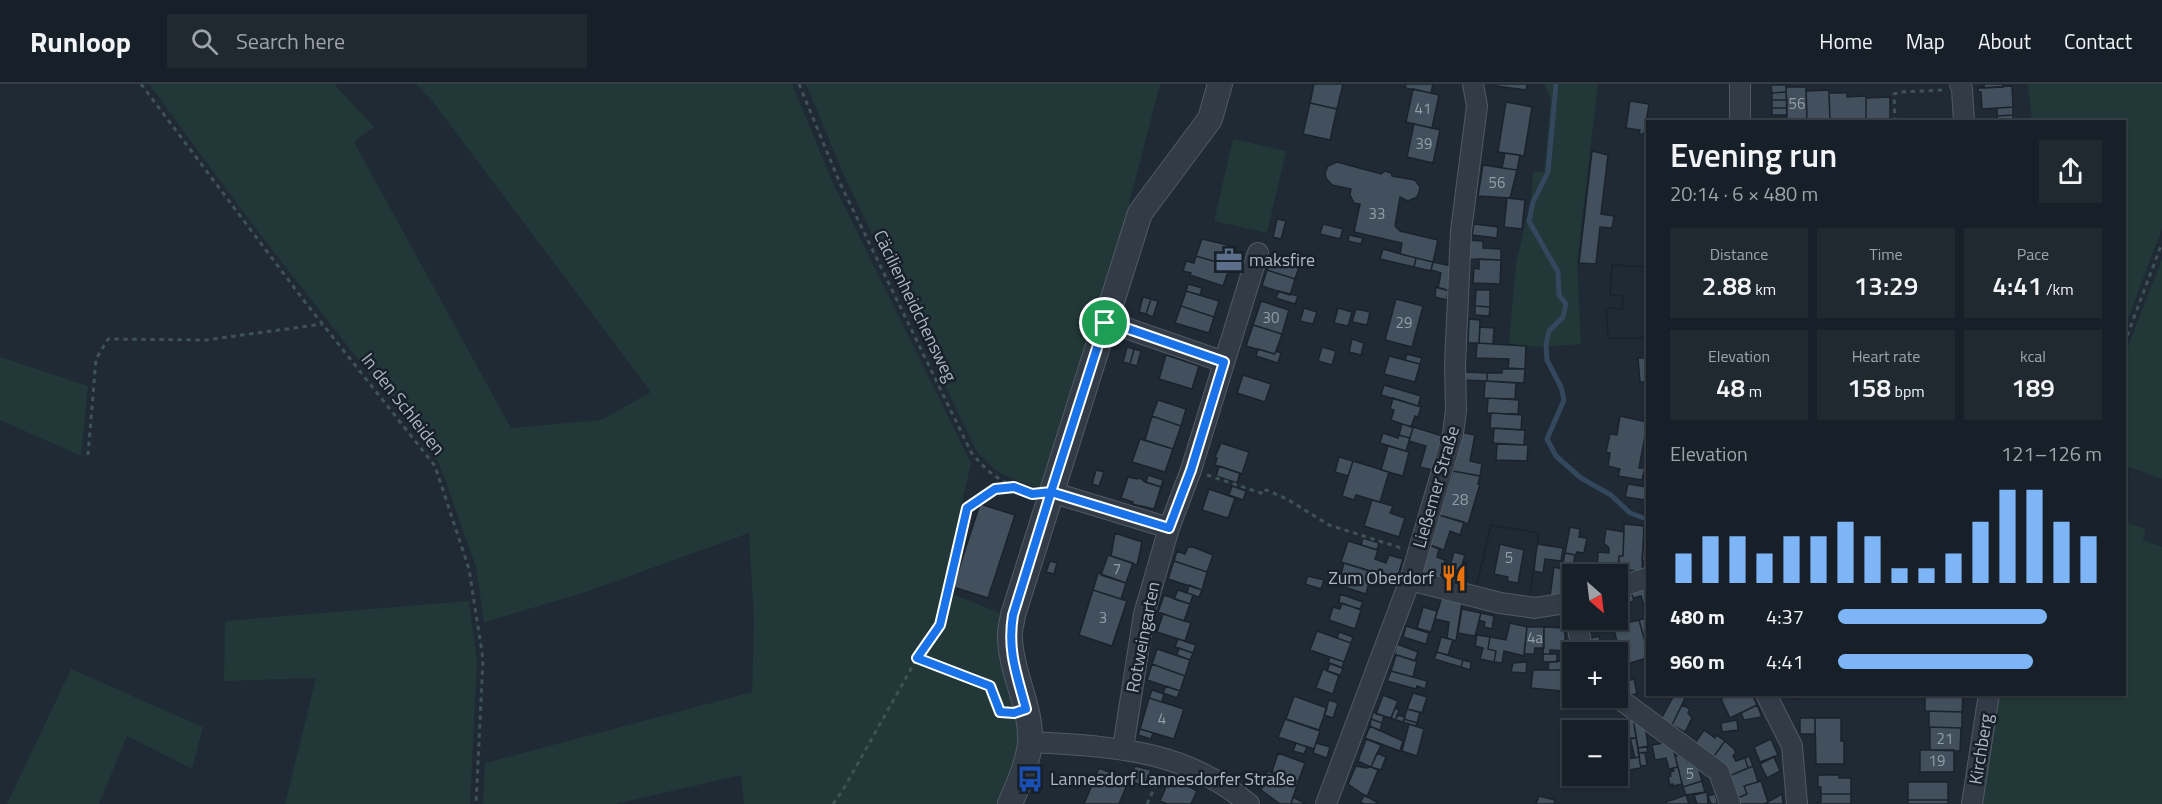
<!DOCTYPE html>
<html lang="en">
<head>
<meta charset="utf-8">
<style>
	body { margin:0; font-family:"Titillium Web",sans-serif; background:#202830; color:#f1f3f6; height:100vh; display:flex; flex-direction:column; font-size:22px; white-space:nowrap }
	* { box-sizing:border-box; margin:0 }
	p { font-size:20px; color:#9ea3a8 }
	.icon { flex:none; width:33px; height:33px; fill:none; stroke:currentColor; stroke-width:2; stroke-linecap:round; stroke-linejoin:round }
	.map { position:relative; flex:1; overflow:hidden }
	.details { position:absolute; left:1646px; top:36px; width:480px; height:576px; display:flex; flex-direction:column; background:#172028; border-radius:0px; box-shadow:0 2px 4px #0004,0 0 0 2px #363e45 }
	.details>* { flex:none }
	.needle { width:39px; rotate:152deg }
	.fabs { position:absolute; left:1562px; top:480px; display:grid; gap:12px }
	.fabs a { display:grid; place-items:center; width:66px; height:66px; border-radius:0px; background:#172028; box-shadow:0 2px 4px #0004,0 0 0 2px #363e45; font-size:30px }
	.pin { position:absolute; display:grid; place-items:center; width:51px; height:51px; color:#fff; margin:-26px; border:3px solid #fff; border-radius:50%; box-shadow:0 2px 6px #0007 }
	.round { display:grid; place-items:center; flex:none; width:63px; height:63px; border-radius:0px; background:#202830 }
	.summary { display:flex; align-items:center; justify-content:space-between; height:102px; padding:0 24px }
	h1 { font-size:33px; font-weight:600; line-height:45px }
	.figures { display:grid; grid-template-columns:repeat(3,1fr); gap:9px; height:102px; padding:6px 24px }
	.figures div { display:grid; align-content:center; border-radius:0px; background:#202830; text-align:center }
	.figures b { font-size:26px; font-weight:600 }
	.figures small { font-size:16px; font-weight:400 }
	.figures p { font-size:16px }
	.chart { height:168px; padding:12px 24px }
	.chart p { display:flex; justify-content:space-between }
	.chart svg { width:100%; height:108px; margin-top:6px; stroke:#7eb5f6; stroke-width:6 }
	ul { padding:0 24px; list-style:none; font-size:20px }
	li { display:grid; grid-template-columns:96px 72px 1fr; align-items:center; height:45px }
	li i { height:15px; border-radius:8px; background:#7eb5f6 }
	header { display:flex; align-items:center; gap:36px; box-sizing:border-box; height:84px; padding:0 30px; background:#172028; border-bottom:2px solid #363e45 }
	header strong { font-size:28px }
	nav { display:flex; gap:33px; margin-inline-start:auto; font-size:21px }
	.search { width:420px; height:54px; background:#202830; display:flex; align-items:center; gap:15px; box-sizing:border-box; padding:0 21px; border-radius:0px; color:#9ea3a8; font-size:22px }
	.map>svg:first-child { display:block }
	.green { fill:#223737 }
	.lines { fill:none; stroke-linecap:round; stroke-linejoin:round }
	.stream { stroke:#33475d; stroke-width:5 }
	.building { fill:#42505d; stroke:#1a232c; stroke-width:1.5; fill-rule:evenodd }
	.minor-casing { stroke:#505a64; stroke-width:22 }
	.tertiary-casing { stroke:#505a64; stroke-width:26 }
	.path { stroke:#3e5354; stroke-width:3; stroke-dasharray:4.5 4.5; stroke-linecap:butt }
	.minor { stroke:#333c46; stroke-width:20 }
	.tertiary { stroke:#333c46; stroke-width:24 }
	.route-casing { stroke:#fff; stroke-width:12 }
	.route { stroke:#1a73e8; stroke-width:8 }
	.labels { text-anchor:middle; stroke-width:5; stroke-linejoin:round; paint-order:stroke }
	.number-label { font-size:15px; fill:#929daa }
	.poi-label { font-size:18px; fill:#acb7c3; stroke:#18212a; text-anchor:start }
	.street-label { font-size:18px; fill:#acb7c3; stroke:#18212a }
</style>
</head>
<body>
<header>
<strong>Runloop</strong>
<div class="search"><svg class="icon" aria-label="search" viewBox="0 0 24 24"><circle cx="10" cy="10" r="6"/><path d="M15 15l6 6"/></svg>Search here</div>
<nav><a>Home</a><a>Map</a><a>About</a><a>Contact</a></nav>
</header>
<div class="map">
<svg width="2162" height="720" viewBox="0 0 2162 720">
	<rect width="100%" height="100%" fill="#1f2a35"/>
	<path class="green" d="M149,0h185l40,43 -20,15 157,286 90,-8 50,-28 -219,-291 -16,-17h376l41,99 138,280 -29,127 61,24 -4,20v26l20,73 1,16 -20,55h-256l-3,-29 -126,29h-132l2,-41 267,-71 2,-71 -5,-88 -169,61 -96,28 -8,-55 -37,-104 -190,-243z
		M806,0h354l-33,128 -87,276c-29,-8 -45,-14 -64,-38l-131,-272z
		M1544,0h54l-21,178 4,82 -40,3 -32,-3 7,-80 15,-64 2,-28 11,-1 7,-71z
		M2028,0h134v145l-38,100v-207l-92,-1z
		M1233,55l53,12 -19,82 -53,-12z
		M2162,175v220l-38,-14v-108z
		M0,273l88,29 -7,70 -81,-36z
		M2124,438l22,7 -3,11 19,7v257h-185l17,-109 130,-1z
		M469,517l8,60 -7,143h-185l31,-126 -92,3 1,-60z
		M71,585l132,58 -11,42 -65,-33 -28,68h-92z"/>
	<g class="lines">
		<path class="stream" d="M1556,0l-8,88 -15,30 -4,19 29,51 1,23 7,9 -3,13 -14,14 -3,13 1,16 14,27 3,13 -17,39 9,17 25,22 30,17 19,18 17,6"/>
	</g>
	<path class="building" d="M1314,0h29l-6,25 -27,-6z
		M1406,0h27l-2,9 -26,-5z
		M1496,0h31l-1,6 -30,-4z
		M1984,0h19v3l-19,1z
		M1771,1h15v7l-14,1z
		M2012,2l1,21 -31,2 -1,-17h-3v-4z
		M1786,3h20l1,32 -20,1z
		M1413,5l26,6 -7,33 -26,-6z
		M1829,6l1,32h-23l-1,-31z
		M1786,8l1,8h-15v-7z
		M1829,9h18v4l19,-1v26h-36z
		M1890,13v25h-24v-24z
		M1772,16h15v8h-15z
		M1630,17l19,3 -5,30h-5l1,-4 -14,-2z
		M1506,18l26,5 -8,49 -26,-4z
		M1310,19l27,6 -7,31 -27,-6z
		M2013,23v8l-16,1v-8z
		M1772,24h15v7h-15z
		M2013,31v7h-16v-6z
		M1414,40l26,6 -7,33 -26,-6z
		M1592,67l16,4 -7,59 13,2 -2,12 -12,-1 -4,37 -17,-1z
		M1505,69l15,2 -3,15 -15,-2z
		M1337,78l44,12 4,-3 6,2 1,3 23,4 5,7 -1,5 -2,5 -9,4 -8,-4 -5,29 5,5 38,9 -5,22 -33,-8 2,-11 -48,-11 6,-28 -6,-1 -4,-8 1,-6 -19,-4 -6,-7 -1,-5 3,-7z
		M1483,81l34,5 -7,28 -32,-2z
		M1507,114l18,2 -3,29 -18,-2z
		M1277,135l9,2 -5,18 -8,-2z
		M1323,140l20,5 -3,10 -20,-5z
		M1474,140l24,3 -1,11 -25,-3z
		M1349,151l14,3 -2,6 -13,-3z
		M1202,155l34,8 -6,19 -34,-10z
		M1468,156l15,1v7l18,1v11l-34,-1z
		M1383,165l33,9 -2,9 -34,-8z
		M1293,169l19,7 -3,8 -19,-7z
		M1272,171l28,9 -5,15 -28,-9z
		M1196,172l34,10 -7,20 -33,-11 1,-2 -8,-2 3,-10 8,2z
		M1416,174l17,4 -2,9 -17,-4z
		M1479,175l22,1 -1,24 -27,-1 1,-15 5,1z
		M1433,178l23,5 -6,24 -12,-3 3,-15 -10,-3z
		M1612,181l35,2v71h-39l-2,-30 16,1 1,-13 -13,-1z
		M1612,181l35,2v71h-39l-2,-30 16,1 1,-13 -13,-1z
		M1267,186l28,9 -5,16 -28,-9z
		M1188,200l14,4 -2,7 -14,-4z
		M1436,203l12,3 -1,10 -12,-3z
		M1476,206h14v17l-15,-1z
		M1186,207l33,10 -5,16 -33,-11z
		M1279,207l19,5 -3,8 -19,-6z
		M1143,213l8,2 -5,15 -7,-2z
		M1151,215l7,2 -5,16 -7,-3z
		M1396,215l27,7 -11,41 -27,-7z
		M1261,217l28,9 -7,24 -29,-9z
		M1181,222l33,11 -5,16 -34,-10z
		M1475,222l15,1 -1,9 -14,-1z
		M1304,224l13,4 -4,12 -13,-3z
		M1338,224l14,4 -4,14 -14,-3z
		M1356,225l14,3 -3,13 -15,-3z
		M1469,235l11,1 -1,23h-11z
		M1253,241l29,9 -7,20 -29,-8z
		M1480,243l14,1 -1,16 -14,-1z
		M1352,255l12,4 -3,12 -12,-3z
		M1477,259l49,3 -1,23 -17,-1 1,-9 -33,-1z
		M1127,263l7,2 -4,15 -7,-2z
		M1322,263l14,4 -4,14 -14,-4z
		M1134,265l7,2 -4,15 -7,-2z
		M1258,265l17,5 1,-3 5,2 -3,10 -22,-7z
		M1407,270l15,4 -2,6 -15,-4z
		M1166,271l33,11 -7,23 -33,-10z
		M1389,272l31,8 -5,18 -31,-8z
		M1638,274h9v24h-7z
		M1502,285h23l-1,14 -37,-2v-8h15z
		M1464,288l23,1v8l-24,-1z
		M1243,291l28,9 -6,18 -28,-9z
		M1485,297l31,2 -1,16 -31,-1z
		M1384,301l37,11 -3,10 -37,-11z
		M1393,314l28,9 -3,10 -3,-1 -4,11 -20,-7 3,-10 -4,-1z
		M1488,314l31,2 -1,14 -31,-1z
		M1158,316l28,9 -5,17 -29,-10z
		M1491,329l31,2 -1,15 -31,-2z
		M1152,332l29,10 -8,23 -28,-9z
		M1620,332l27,6v14h-2l-6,32h6l-3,12 -24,-4 2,-7 -12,-3 2,-13 -4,-1 4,-18 7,1z
		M1402,340l11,3 -3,11 -11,-3z
		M1413,343l33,10 -10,34 -16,-4 6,-21 -17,-5z
		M1494,344l31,2 -1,15 -31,-2z
		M1460,348l15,3 -5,26 12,3 -2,12 -27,-5z
		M1383,349l15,5 1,-3 11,3 -4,13 -26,-8z
		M1140,355l33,10 -8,23 -33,-10z
		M1221,359l28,9 -7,22 -27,-9 2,-7 -2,-1z
		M1497,360l31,1 -1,16 -31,-1z
		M1388,362l21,6 -6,24 -22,-6z
		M1339,373l14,4 -5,15 -13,-4z
		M1353,377l36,11 -9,30 -24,-7 -2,5 -12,-4z
		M1219,382l21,7 -3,10 -21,-7z
		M2124,385l6,2 -5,10h-1z
		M1096,386l8,2 -5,14 -7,-2z
		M1453,387l27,5 -2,8h2l-12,40 -29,-9z
		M1148,391l15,5 -2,7 -15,-5z
		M1128,393l9,2 3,-1 5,4 16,5 -7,22 -22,-5 1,-2 -12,-4z
		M1628,400l19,3v28l-4,-1 2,-14 -20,-3z
		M1232,402l14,5 -3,9 -14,-5z
		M1209,405l26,9 -7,20 -26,-8z
		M1372,416l21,6 -3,7 15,5 -6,19 -35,-11z
		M980,420l35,11 -27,83 -35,-11z
		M1439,431l25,7 -4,13 -10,-4 -6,19 -14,-5z
		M1624,440l20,2 -2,45 -23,-1v-14h4z
		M1491,441l48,8 -10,66 -54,-7zM1500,460l24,6 -6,33 -11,-2 1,-4 -14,-3z
		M1491,441l48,8 -10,66 -54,-7z
		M1570,443l10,2 -1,8 8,1 -3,15 -7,-1 -1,3 -11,-2z
		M1606,445l18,3 -1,24h-4l-2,25v-7h-20l1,-22 11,1v-5l-5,-5z
		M1644,447l3,1v29h-5z
		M1115,449l27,9 -5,23 -26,-9z
		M1363,454l16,5 -2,7 -16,-5z
		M1348,457l30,9 -3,9 11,4 3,-8 14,4 -6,20 -56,-17z
		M1537,460l26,4 -2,13 -16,-2 -2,14 -9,-2z
		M1429,461l10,4 -2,8 8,3 -6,22 -20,-6z
		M1188,463h5l20,8 -6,17 -33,-11 3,-10 8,3z
		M1454,468l11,3 -5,17 -11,-3z
		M1565,469l10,2 -3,17 -10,-3z
		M1108,471l25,8 -7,20 -25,-8z
		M1050,477l7,2 -3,11 -8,-2z
		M1174,477l33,11 -5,18 -34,-11z
		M1344,479l28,9 -6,22 -28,-9z
		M1554,483l17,4 -3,25 -18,1z
		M1444,484l24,6 -4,15 -25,-7z
		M1098,489l28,10 -5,16 -28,-9z
		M1308,492l16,4 -3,9 -16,-5z
		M1647,499v34l-6,-21 -8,2 -3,-10z
		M1189,501l13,5 -3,7 -12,-4z
		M1093,506l34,11 -15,45 -33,-11z
		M1178,506l15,5 -3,9 -16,-5z
		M1631,508l3,9 -13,4 5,18 -13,3 -2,-6h6v-24z
		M1340,510l23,8 -3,7 -21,-6z
		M1164,511l26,9 -6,17 -26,-9z
		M1442,513l20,5 -6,39 -9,-3 2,-16 -14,-3z
		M1342,519l19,7 -6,19 -26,-9 4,-13 7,2z
		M1423,523l14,4 -6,21 -14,-4z
		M1462,525l19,4 -6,23 -17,-3z
		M1481,529l13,3 -2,13 -8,-2 1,-5 -6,-2z
		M1163,530l28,9 -6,18 -28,-9z
		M1647,534v15h-2l2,8h-2l-6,-21z
		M1599,536h12l2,10 -10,2z
		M1639,536l8,29v9l-24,7 -10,-39z
		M1510,539l17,4 -3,29 -20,-5 -2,12 -8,-1 2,-11 -8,-2 2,-12 16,3z
		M1406,542l23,7 -3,11 -23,-7z
		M1527,543h17v21h-9l-1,6h-10z
		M1544,543l21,1v23l-15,-1v4h-7z
		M1317,547l34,12 -7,19 -34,-12z
		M1339,548l14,5 -2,6 -14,-5z
		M1477,551l13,2 -2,12 8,2 -2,11 -14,-3 3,-11 -8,-2z
		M1599,552l2,11 -14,3 -2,-10z
		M1441,553l12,3 -5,15 -11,-3z
		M1178,555l18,6 -3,8 -18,-6z
		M1397,560l21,8 -3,9 -21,-7z
		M1179,564l14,5 -3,7 -13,-5z
		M1157,565l33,11 -5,16 -33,-12z
		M1437,568l26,8 -2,7 -27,-8z
		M1543,570h14v8h-14z
		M1396,571l21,6 -4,16 -22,-6z
		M1330,573l14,5 -2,6 -14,-5z
		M1621,575l2,6 4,-1 1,4 -11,3v-10z
		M1463,576l8,2 -1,8 -9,-3z
		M1563,577v9h-15l1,-8z
		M1527,578l-1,11 -15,-1 2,-9z
		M1330,579l13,5 -3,8 -13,-5z
		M1152,580l33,12 -5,15 -33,-11z
		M1323,585l16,6 -6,19 -17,-6z
		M1533,586h31l-2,21 -31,-3z
		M1391,587l36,10 -2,8 -8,-3 -1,3 -29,-8z
		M1634,595l3,15 -8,1 -2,-14z
		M1166,602l14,5 -3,7 -14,-5z
		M1152,606l12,4 -2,8 -13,-4z
		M1413,609l14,4 -5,16 -15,-4z
		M1669,610h18l-15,31 -11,-6 12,-22z
		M1730,610h22l5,11 -27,13 -9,-19z
		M1794,610h20l-18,5z
		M1925,610h38l-1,18 -37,-1z
		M1383,611l15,6 -7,17 -15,-4z
		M1294,612l33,12 -8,22 -33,-11z
		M1149,614l35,11 -10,30 -34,-10z
		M1329,616l9,3 -5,15 -9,-3z
		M1682,621l8,4 -2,4 4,5 -7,14 -13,-7z
		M1757,621l5,12 -18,3 -3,-7z
		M1395,624l4,2 -3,10 -5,-2z
		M1407,625l13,3 -3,11 -13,-4z
		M1929,627l33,1v16l-33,-1z
		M1373,628l11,4 -2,7 -11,-4z
		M1397,631l8,2 -2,5 -7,-2z
		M1633,633l3,21 -16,2 -4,-21z
		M1633,633l12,8 3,21 -10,2z
		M1800,634h15v16h-15z
		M1815,634h26v23h3v23h-28z
		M1285,635l35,12 -6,18 -36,-12z
		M1371,635l11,4 -2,8 -10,-5z
		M1404,635l13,4 -1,3 -13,-4z
		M1616,635l5,27h-4v-16h-7l-2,-10z
		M1737,636l1,10 -16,2 -1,-9z
		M1600,637l2,9h-28l2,-4z
		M1409,640l15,5 -7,27 -15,-5z
		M1370,642l33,15 -3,10 -35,-13z
		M1930,643l31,1 -1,23 -30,-1z
		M1140,645l13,4 -2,6 -13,-4z
		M1704,646l11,8 1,-3 9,6 -13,18 -19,-13z
		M1572,653v38l-9,-4z
		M1630,654h6l3,19 -4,1z
		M1366,655l15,6 -10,22 -13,-6z
		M1771,655l7,16 -18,7 -6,-15z
		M1725,657l9,8 2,3 -3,4 3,5 9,-3 3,10 -21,9 -15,-18z
		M1296,659l11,4 -3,7 -11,-3z
		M1316,659l14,4 -3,11 -14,-5z
		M1664,659l8,1 6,23 -9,2 -3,-11 -11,2 -3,-15z
		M1647,663l1,5 -9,1 -1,-5z
		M1920,666h34v22h-34z
		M1278,669l27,10 -7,19 -26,-10z
		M1377,669l9,4 -5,13 -10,-3z
		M1639,669h6l2,12 -5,1 -2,-2z
		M1685,670l2,8 9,-2 6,21 -19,6 -8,-31z
		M1749,672l4,10 -5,2 -3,-10z
		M1639,673l2,11 -13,2 -1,-11z
		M1774,673l6,14 -13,7 -7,-14z
		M1135,682l16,4 -7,17 -15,-7z
		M1356,682l10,2 5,-1 7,3 -11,27 -19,-13z
		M1753,682l5,16 -14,4 3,8 -12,5 -8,-22z
		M1678,683l4,17 -9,2v-2l-3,1 -2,-8 3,-1 -1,-4 4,-1 -1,-3z
		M1099,684l30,12 -10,24h-35z
		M1267,687l31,11 -7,22h-11l-19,-14z
		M1818,691h21v3h12v16h-30v-7h-3z
		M1574,692h20l-2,6z
		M1169,696l9,4 1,-3 18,10 -6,13h-24l-7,-3z
		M1702,697l3,11 -19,3 -3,-8z
		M1761,697l7,21 -4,2h-27l-2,-5 12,-5 -3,-8z
		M1908,698h40v18h-40z
		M1707,708l1,12h-11l-3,-9z
		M1715,710l3,10h-7l-3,-8z
		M1782,710l1,10h-17v-1z
		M1821,710h30v10h-33v-2h3z
		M1365,711l13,8 -1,1h-13l-4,-2z
		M1686,711l3,9h-23v-2z
		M1539,712l16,4 -1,4h-18z
		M1293,713l13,7h-15z
		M1908,716h40v4h-40z"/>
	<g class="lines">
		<g class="minor-casing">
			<path id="minor" d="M1740,0v38
				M1960,0l2,5 2,33
				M1105,239l18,4 101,35
				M1051,408l118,36
				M1410,496l90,23 35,5 37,-6
				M1617,504l30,-10
				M1576,536l7,32
				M1766,610l26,52 5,58
				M1617,613l102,75 11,32
				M1030,658c82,5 153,6 219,62
				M1123,664l21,-134 25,-86 22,-58 67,-217
				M1326,720l84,-224 43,-146 3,-24 -1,-46 6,-133 16,-125 -4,-22
				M1972,720l17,-110"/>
		</g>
		<g class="tertiary-casing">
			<path id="tertiary" d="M1010,720c8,-19 18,-41 20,-61 2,-36 -19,-69 -20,-105 -1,-7 2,-15 3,-23l127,-402 70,-94 10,-35"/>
		</g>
		<path class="path" d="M141,0l164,218 130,164 34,103 14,90 -7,145
			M799,0l40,97 132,271c18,23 33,32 60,41
			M1895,38l-1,-28 6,-2 43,-2
			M2124,260l38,-101
			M88,371l8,-96 12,-20 98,1 117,-16
			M1207,391l57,19 2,-4 21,9 42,26 72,23
			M917,574l23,-33 27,-117 28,-19 17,-1
			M833,720l10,-14 74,-132 73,28 10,27h7
			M1147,720l13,-28"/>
		<use href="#minor" class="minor"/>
		<use href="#tertiary" class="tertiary"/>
	</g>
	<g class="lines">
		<g class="route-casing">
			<path id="route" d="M1105,239l-54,169 -19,2 -18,-7 -19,2 -28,19 -27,117 -23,33 73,28 10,26 14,1 12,-4c-9,-34 -19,-58 -13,-94l38,-123 118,36 22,-58 33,-108 -101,-35 -18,-4"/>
		</g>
		<use href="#route" class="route"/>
	</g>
	<defs>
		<g id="office-bare" transform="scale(2.07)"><path d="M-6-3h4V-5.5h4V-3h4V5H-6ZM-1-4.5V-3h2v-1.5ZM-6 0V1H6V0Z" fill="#5c6f8a" stroke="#18212a" stroke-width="2.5" paint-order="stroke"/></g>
		<g id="restaurant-bare" transform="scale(2.07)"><path d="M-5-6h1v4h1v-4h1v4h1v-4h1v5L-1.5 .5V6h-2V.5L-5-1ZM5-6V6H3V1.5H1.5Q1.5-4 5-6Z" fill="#e8710a" stroke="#18212a" stroke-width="2.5" paint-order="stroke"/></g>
		<g id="bus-bare" transform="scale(2.07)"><path d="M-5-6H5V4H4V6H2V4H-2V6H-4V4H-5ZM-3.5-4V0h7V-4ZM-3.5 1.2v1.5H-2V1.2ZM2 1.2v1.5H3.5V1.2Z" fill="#1a4fb4" stroke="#18212a" stroke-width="2.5" paint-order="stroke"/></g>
	</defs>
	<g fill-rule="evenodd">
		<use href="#office-bare" x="1229" y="176"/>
		<use href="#restaurant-bare" x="1454" y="494"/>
		<use href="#bus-bare" x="1030" y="695"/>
	</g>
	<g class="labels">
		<g class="number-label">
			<text x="1797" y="25">56</text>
			<text x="1423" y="30">41</text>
			<text x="1424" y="65">39</text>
			<text x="1497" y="104">56</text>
			<text x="1377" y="135">33</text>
			<text x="1271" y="239">30</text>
			<text x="1404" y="244">29</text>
			<text x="1460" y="421">28</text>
			<text x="1509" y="479">5</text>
			<text x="1117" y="490">7</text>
			<text x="1103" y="539">3</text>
			<text x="1535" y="559">4a</text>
			<text x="1162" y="640">4</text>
			<text x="1945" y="660">21</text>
			<text x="1937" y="682">19</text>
			<text x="1690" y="695">5</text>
		</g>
		<g class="poi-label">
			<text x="1249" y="182">maksfire</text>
			<text x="1434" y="500" text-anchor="end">Zum Oberdorf</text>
			<text x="1050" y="701">Lannesdorf Lannesdorfer Straße</text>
		</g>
		<g class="street-label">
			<text transform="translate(915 222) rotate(64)" y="6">Cäcilienheidchensweg</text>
			<text transform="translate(403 320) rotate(52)" y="6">In den Schleiden</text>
			<text transform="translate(1436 403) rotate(-74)" y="6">Ließemer Straße</text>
			<text transform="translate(1143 553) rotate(-79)" y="6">Rotweingarten</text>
			<text transform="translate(1981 665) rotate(-81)" y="6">Kirchberg</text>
		</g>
	</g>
</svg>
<div class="fabs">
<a><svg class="needle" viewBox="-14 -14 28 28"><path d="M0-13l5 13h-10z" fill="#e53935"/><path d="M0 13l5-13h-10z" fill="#9ea3a8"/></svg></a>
<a>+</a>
<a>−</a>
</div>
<div class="pin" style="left:1105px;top:239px;background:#1e9e55"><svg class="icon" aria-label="arrive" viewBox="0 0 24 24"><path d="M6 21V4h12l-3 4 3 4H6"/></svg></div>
<section class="details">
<div class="summary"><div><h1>Evening run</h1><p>20:14 · 6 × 480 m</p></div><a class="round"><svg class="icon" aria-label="share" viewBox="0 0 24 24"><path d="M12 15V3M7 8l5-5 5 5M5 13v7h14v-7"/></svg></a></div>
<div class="figures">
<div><p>Distance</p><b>2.88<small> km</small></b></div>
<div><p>Time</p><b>13:29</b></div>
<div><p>Pace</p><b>4:41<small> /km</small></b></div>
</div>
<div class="figures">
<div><p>Elevation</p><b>48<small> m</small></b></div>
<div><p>Heart rate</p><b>158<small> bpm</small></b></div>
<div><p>kcal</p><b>189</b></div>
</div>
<div class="chart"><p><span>Elevation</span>121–126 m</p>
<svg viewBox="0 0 160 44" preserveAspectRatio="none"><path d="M5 44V32M15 44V25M25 44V25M35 44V32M45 44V25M55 44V25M65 44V19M75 44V25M85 44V38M95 44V38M105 44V32M115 44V19M125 44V6M135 44V6M145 44V19M155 44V25"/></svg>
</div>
<ul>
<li><b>480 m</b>4:37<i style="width:79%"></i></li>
<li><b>960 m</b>4:41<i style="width:74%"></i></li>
</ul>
</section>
</div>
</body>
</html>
